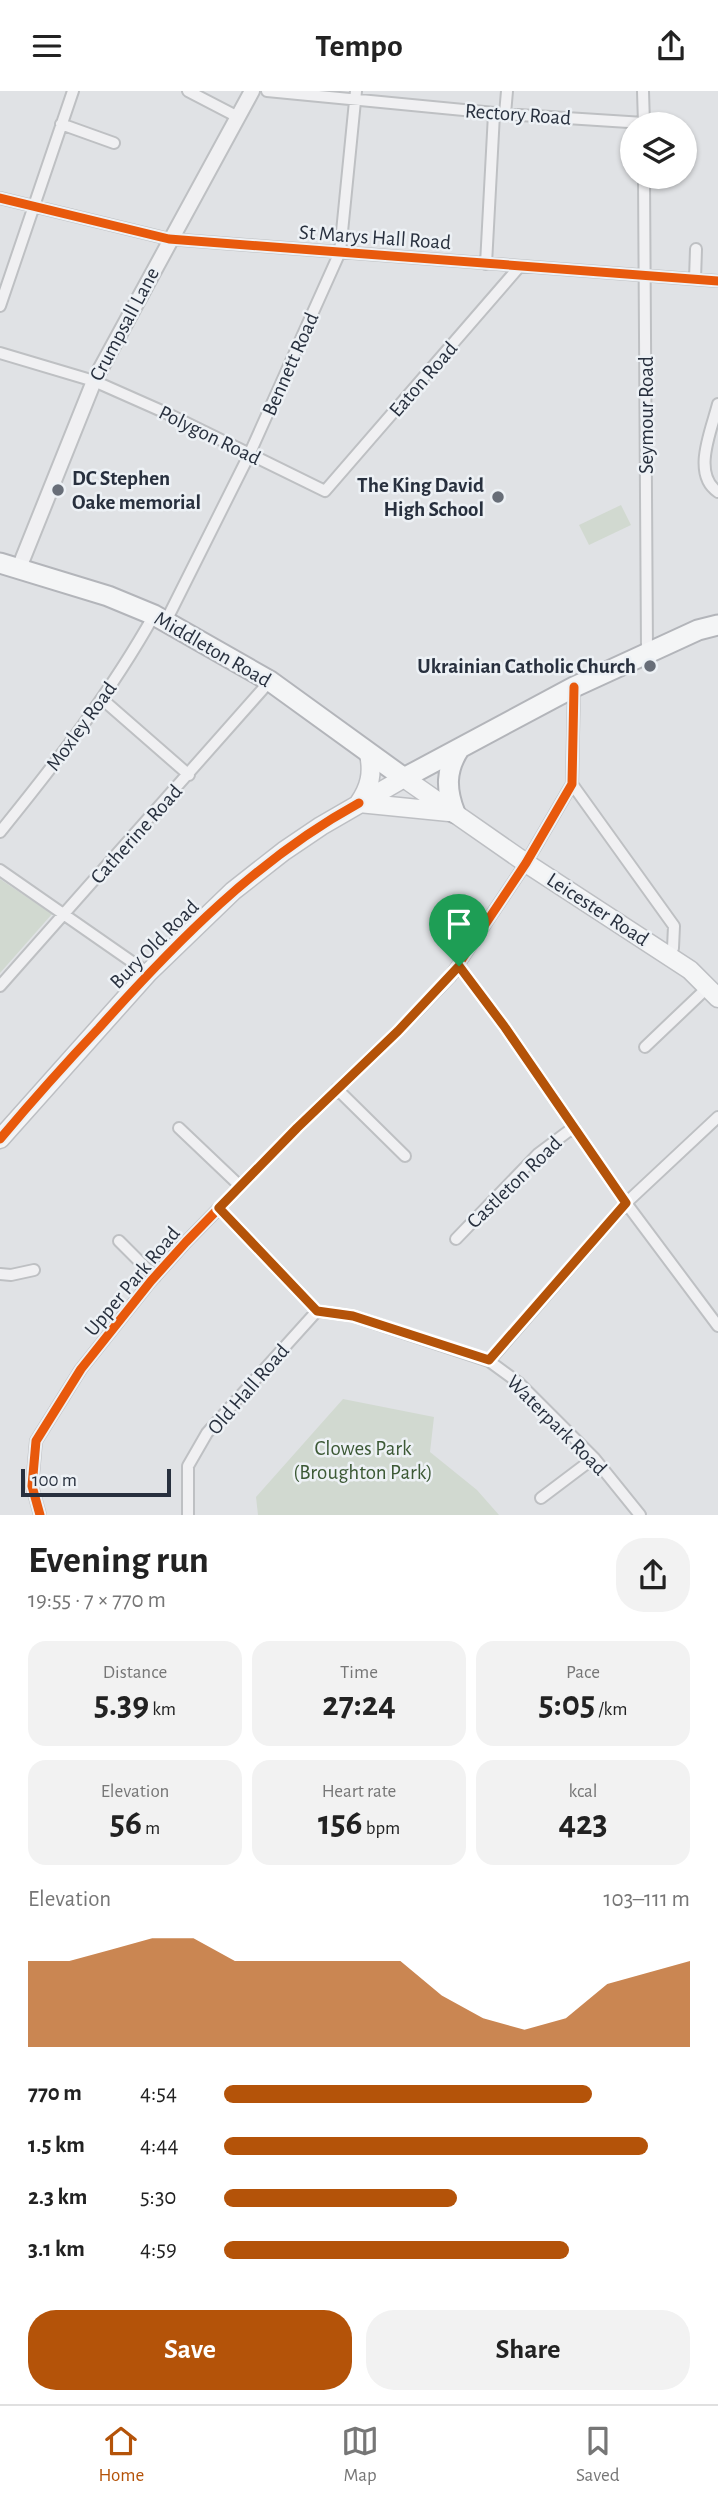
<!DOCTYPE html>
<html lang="en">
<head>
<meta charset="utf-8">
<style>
	body { margin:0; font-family:"Alegreya Sans",sans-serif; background:#f2f2f2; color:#222; height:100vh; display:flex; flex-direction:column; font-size:26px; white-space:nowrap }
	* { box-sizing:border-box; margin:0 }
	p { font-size:23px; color:#767676 }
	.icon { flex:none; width:38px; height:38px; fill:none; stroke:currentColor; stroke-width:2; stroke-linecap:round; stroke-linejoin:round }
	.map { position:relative; height:1424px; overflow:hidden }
	.sheet { display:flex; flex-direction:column; background:#fff; flex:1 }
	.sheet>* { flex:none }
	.controls { position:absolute; left:620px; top:21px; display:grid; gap:14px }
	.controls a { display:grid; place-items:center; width:77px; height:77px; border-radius:50%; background:#fff; box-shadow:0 2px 5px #0004; font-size:35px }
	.scale { position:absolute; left:21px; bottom:18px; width:150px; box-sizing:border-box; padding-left:7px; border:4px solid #28303e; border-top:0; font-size:19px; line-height:24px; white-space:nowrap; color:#28303e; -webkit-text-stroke:5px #edf1f5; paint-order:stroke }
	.pin { position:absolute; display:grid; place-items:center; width:60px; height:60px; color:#fff; margin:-72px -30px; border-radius:50% 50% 50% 0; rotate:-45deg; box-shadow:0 0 7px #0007 }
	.pin .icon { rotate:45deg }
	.round { display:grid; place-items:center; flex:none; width:74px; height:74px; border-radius:28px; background:#f2f2f2 }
	.headline { display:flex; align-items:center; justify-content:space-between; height:119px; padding:0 28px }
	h1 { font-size:38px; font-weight:700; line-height:52px }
	.stats { display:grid; grid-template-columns:repeat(3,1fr); gap:10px; height:119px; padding:7px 28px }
	.stats div { display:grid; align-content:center; border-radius:18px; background:#f2f2f2; text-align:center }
	.stats b { font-size:35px; font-weight:700 }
	.stats small { font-size:19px; font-weight:400 }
	.stats p { font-size:19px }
	.chart { height:196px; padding:14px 28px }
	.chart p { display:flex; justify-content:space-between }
	.chart svg { width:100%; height:126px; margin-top:7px; fill:#b45309; opacity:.7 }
	.button { display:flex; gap:14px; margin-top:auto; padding:14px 28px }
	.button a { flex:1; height:80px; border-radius:28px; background:#b45309; color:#fff; font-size:28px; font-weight:700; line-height:80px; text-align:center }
	.button a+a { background:#f2f2f2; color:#222 }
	ul { padding:0 28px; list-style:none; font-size:23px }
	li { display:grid; grid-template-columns:112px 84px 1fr; align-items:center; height:52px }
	li i { height:18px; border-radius:9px; background:#b45309 }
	header { display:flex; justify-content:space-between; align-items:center; height:91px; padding:0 28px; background:#fff; font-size:32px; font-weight:700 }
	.tabs { display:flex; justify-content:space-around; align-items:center; height:98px; border-top:2px solid #e0e0e0; background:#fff; font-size:19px; color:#767676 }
	.tabs a { display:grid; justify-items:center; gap:4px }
	.tabs .current { color:#b45309 }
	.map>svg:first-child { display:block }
	.green { fill:#d1d9d0 }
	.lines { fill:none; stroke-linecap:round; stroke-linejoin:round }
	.minor-casing { stroke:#bec0c3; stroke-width:14 }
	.tertiary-casing { stroke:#bec0c3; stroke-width:18 }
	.primary-casing { stroke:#bdbfc3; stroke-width:21 }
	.trunk-casing { stroke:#b3b5ba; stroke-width:23 }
	.minor { stroke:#f0f0f2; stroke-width:10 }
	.tertiary { stroke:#f0f0f2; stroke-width:14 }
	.primary { stroke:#f4f5f6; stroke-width:18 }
	.trunk { stroke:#f4f5f6; stroke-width:19 }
	.cycleway-casing { stroke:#edf1f5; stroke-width:13 }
	.cycleway { stroke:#e8590c; stroke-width:9 }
	.route-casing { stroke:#fff; stroke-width:14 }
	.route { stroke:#b45309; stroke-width:9 }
	.poi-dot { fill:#686e78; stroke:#edf1f5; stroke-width:2.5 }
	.labels { text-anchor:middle; stroke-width:5; stroke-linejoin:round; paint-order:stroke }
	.street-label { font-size:21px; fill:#28303e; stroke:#edf1f5 }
	.poi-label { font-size:21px; font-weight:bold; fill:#28303e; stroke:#edf1f5; text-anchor:end }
	.park-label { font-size:21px; fill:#3c5935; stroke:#edf1f5 }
</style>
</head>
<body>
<header><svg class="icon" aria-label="menu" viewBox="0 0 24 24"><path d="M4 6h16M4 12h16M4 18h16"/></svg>Tempo<svg class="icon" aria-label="share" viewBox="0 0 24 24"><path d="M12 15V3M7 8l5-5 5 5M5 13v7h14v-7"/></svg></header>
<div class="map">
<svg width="718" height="1424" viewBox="0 0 718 1424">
	<rect width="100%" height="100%" fill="#e0e2e5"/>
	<path class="green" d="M621,414l10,20 -42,20 -10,-20z
		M0,788l52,35 -52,59z
		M343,1308l91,18 -4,35 47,38 22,25h-241l-2,-18z"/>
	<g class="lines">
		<g class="minor-casing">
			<path id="minor" d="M188,0l50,26
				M267,0l238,23 139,9
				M643,0l1,33
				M505,23l2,-23
				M61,33l53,19
				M644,86l3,475
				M0,107l169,41 549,42
				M486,173l8,-150
				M695,188l1,-30
				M0,215l73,-215
				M0,262l94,28 70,31 161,79 195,-225
				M718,313c-6,25 -27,70 0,88
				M166,530l83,-166 91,-203 16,-161
				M102,608l87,76
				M572,693l102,142 -1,22 -5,7
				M0,741c56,-69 111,-140 154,-217
				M0,779l148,103
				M459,875l45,60 122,177 92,123
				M0,895l270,-305
				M645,956l63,-60
				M337,998l68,67
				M179,1037l61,58
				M219,1117l98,103 36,5 136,45 30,22 75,75 46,57
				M456,1148l82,-85 36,-27
				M119,1150l36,36
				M0,1183l11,1 23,-5
				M489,1270l137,-158 92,-86
				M541,1407l53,-40
				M40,1424l-8,-29 4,-45 45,-72 70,-88 35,-39 111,-114 101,-97 52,-54 76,-114 46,-79 2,-97
				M188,1424v-49l19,-33 110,-122"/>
		</g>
		<g class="tertiary-casing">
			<path id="tertiary" d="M19,477l75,-187 158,-290"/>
		</g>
		<g class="primary-casing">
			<path id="primary" d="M359,712l90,9
				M359,712c11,-16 14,-30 10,-49
				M0,1048l148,-166 85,-82 51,-40 37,-25 83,-48 122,85 164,107 28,28"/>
		</g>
		<g class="trunk-casing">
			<path id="trunk" d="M0,472l108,33 46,19 116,66 134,97 170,-91 124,-57 20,-5
				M455,722c-9,-23 -10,-43 5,-65"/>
		</g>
		<use href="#minor" class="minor"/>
		<use href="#tertiary" class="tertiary"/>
		<use href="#primary" class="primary"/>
		<use href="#trunk" class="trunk"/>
		<g class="cycleway-casing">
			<path id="cycleway" d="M0,107l169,41 549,42
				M0,1048c32,-38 65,-75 99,-111 77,-86 158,-169 260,-225
				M40,1424l-8,-29 4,-45 45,-72 70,-88 35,-39 111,-114 101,-97 52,-54 76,-114 46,-79 2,-97"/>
		</g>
		<use href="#cycleway" class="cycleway"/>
	</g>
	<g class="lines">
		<g class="route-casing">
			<path id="route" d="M459,875l45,60 122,177 -137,157 -136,-44 -36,-5 -98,-103 78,-80 101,-97z"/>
		</g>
		<use href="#route" class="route"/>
	</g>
	<g class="poi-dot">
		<circle cx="58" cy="399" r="7"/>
		<circle cx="498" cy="406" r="7"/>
		<circle cx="650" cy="575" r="7"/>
	</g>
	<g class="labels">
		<g class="street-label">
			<text transform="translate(518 23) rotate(4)" y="7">Rectory Road</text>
			<text transform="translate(375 146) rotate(4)" y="7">St Marys Hall Road</text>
			<text transform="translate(124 233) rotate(-62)" y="7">Crumpsall Lane</text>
			<text transform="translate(290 273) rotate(-66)" y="7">Bennett Road</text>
			<text transform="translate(423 288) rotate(-49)" y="7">Eaton Road</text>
			<text transform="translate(646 324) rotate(-90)" y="7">Seymour Road</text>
			<text transform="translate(210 344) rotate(26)" y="7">Polygon Road</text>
			<text transform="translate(213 558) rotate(30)" y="7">Middleton Road</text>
			<text transform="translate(81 635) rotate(-54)" y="7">Moxley Road</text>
			<text transform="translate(136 743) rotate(-48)" y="7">Catherine Road</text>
			<text transform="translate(598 818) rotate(33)" y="7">Leicester Road</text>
			<text transform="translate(154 853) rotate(-45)" y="7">Bury Old Road</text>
			<text transform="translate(514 1091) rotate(-44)" y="7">Castleton Road</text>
			<text transform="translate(132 1190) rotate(-50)" y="7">Upper Park Road</text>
			<text transform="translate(248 1298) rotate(-49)" y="7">Old Hall Road</text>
			<text transform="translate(557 1334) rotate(45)" y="7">Waterpark Road</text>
		</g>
		<g class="poi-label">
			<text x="72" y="394" text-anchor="start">DC Stephen<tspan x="72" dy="24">Oake memorial</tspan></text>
			<text x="484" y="401">The King David<tspan x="484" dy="24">High School</tspan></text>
			<text x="636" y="582">Ukrainian Catholic Church</text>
		</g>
		<g class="park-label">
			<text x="363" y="1364">Clowes Park<tspan x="363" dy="24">(Broughton Park)</tspan></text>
		</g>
	</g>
</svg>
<div class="controls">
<a><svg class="icon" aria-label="layers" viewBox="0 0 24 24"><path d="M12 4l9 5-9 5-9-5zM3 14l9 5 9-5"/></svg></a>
</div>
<div class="scale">100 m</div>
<div class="pin" style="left:459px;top:875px;background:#1e9e55"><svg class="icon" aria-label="arrive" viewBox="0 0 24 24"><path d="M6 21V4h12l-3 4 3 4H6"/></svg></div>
</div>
<section class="sheet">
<div class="headline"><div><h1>Evening run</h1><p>19:55 · 7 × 770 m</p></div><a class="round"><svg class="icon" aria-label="share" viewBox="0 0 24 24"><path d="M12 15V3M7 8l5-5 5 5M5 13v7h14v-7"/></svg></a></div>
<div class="stats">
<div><p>Distance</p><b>5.39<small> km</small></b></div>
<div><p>Time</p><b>27:24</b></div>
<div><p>Pace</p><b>5:05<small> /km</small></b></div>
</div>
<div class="stats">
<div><p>Elevation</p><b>56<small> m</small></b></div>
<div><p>Heart rate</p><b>156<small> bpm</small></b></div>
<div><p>kcal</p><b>423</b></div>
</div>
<div class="chart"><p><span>Elevation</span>103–111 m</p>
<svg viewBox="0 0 160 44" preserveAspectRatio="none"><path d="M0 44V14L10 14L20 10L30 6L40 6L50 14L60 14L70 14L80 14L90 14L100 26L110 34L120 38L130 34L140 22L150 18L160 14V44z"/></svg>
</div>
<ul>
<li><b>770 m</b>4:54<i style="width:79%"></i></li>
<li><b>1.5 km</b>4:44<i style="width:91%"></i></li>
<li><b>2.3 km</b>5:30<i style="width:50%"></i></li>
<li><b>3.1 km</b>4:59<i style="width:74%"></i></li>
</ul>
<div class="button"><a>Save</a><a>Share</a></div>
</section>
<nav class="tabs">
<a class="current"><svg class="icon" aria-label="home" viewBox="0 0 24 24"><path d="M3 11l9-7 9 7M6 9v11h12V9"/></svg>Home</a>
<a><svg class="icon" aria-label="map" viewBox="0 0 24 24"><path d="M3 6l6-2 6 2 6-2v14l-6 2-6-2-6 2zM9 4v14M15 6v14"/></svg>Map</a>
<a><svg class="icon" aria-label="saved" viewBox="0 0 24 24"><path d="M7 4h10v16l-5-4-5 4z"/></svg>Saved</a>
</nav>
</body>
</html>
